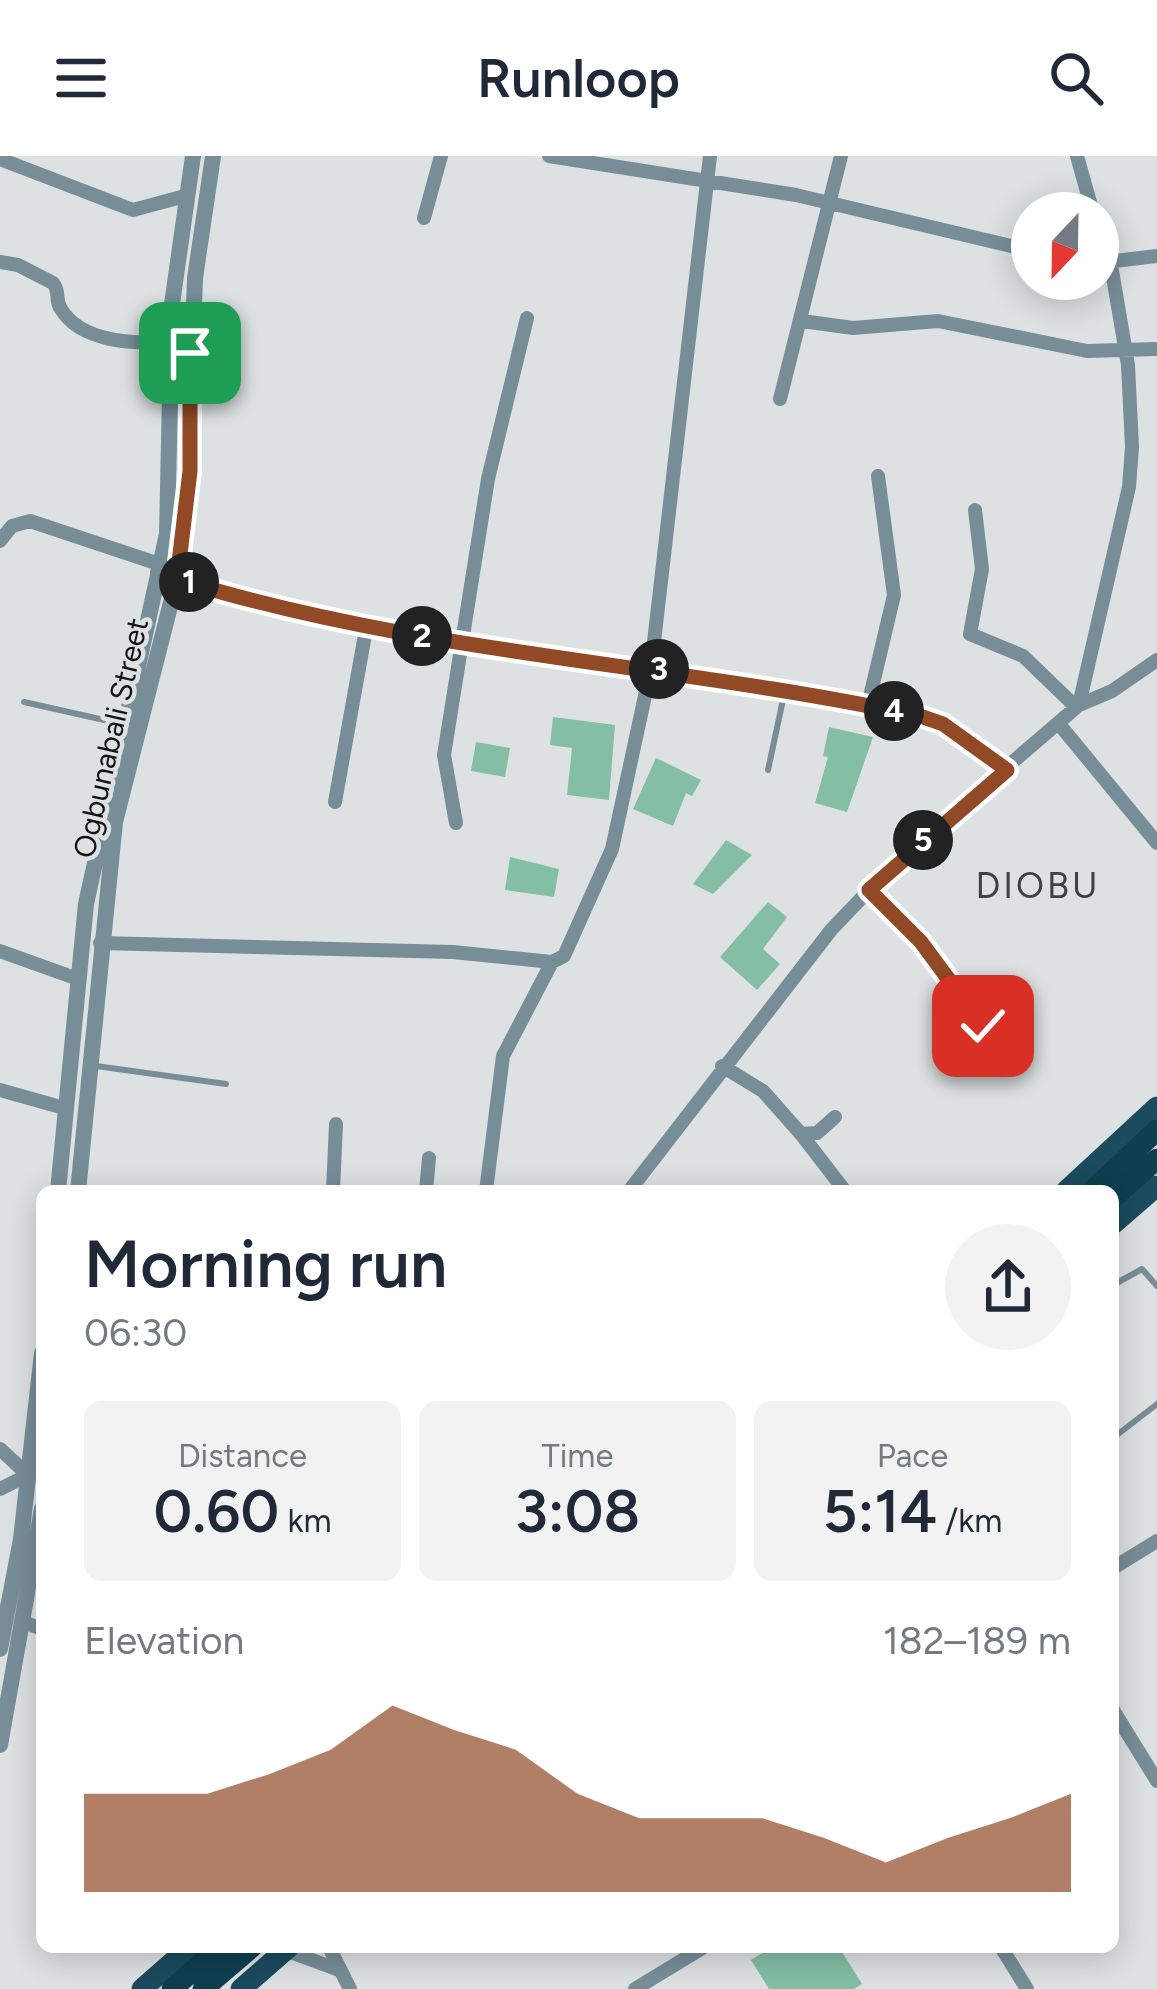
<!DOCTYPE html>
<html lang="en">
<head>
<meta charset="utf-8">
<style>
	body { margin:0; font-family:Figtree,sans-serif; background:#f2f2f3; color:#1f2937; height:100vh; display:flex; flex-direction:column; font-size:45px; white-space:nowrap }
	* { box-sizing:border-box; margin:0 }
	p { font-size:39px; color:#747a83 }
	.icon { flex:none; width:66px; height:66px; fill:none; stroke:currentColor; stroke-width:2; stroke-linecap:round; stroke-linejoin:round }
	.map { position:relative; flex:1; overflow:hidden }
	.panel { position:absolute; left:36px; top:1029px; width:1083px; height:768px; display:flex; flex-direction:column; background:#fff; border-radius:18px; box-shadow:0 6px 30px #0003 }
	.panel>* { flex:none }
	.needle { width:78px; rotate:202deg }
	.controls { position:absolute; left:1011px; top:36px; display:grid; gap:24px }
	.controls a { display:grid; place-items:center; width:108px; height:108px; border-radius:50%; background:#fff; box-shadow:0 6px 30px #0003; font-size:60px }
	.pin { position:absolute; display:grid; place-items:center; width:102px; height:102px; color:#fff; margin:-51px; border-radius:24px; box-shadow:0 6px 18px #0006 }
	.km { position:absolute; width:60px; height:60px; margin:-30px; border-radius:50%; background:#222; color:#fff; font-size:33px; line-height:60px; text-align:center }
	.round { display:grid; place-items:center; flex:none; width:126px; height:126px; border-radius:63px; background:#f2f2f3 }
	.summary { display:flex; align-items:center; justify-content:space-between; height:204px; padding:0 48px }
	h1 { font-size:66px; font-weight:600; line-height:90px }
	.figures { display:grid; grid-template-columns:repeat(3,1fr); gap:18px; height:204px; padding:12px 48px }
	.figures div { display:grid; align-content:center; border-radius:18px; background:#f2f2f3; text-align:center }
	.figures b { font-size:60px; font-weight:600 }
	.figures small { font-size:33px; font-weight:400 }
	.figures p { font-size:33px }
	.chart { height:336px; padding:24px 48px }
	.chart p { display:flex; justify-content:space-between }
	.chart svg { width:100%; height:216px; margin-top:12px; fill:#914a25; opacity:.7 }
	header { display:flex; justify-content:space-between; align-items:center; height:156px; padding:0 48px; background:#fff; font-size:54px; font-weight:600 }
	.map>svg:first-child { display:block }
	.building { fill:#83bea5 }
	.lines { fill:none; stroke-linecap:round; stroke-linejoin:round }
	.service { stroke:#778e99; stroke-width:6 }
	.minor { stroke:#778e99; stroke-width:14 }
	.tertiary { stroke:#778e99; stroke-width:16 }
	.primary { stroke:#1b4b5e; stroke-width:21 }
	.trunk { stroke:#0e3f50; stroke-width:21 }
	.route-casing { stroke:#fff; stroke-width:24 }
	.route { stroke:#914a25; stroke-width:15 }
	.labels { text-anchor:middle; stroke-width:9; stroke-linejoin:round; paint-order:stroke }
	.street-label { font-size:30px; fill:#131515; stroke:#dde1e1 }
	.quarter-label { font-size:36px; letter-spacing:3px; fill:#3f4242; stroke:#dde1e1 }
</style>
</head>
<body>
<header><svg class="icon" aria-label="menu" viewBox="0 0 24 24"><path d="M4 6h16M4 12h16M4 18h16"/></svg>Runloop<svg class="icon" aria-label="search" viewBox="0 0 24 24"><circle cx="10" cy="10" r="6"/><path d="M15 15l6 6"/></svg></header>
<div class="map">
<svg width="1157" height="1833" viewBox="0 0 1157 1833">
	<rect width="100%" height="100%" fill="#dde1e1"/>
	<path class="building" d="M553,561l62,8 -6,75 -42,-5 5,-47 -22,-3z
		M829,571l44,10 -26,75 -32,-9 13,-46 -5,-1z
		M476,586l34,6 -5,29 -34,-6z
		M656,602l45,22 -9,16 -6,-3 -13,33 -40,-17z
		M726,684l26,15 -39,39 -20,-10z
		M510,701l49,12 -5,28 -49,-7z
		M768,746l19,15 -24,32 17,15 -23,26 -37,-33z
		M772,1791h67l23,37 -8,5h-85l-18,-29z"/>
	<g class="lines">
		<path class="service" d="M24,546l98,22
			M768,614l16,-75
			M96,910l130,18
			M1113,1129l29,-16 15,17
			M1113,1282l44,-34"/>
		<path class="minor" d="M549,0l247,39 236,56
			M1077,0l16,57
			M0,3l133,51 52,-14
			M424,62l17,-62
			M0,106l18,3 35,18c8,10 1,16 8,26 21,35 76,34 111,34
			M1098,107l59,-7
			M802,165l51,7 85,-7 149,30 70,-2
			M780,243l61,-243
			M975,354l7,59 -12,65 53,22 53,51
			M0,385l12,-15 18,-5 129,43
			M157,416c249,80 512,89 766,145l20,7 64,46
			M868,549l26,-110 -16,-119
			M1079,549l50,-218 3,-40 -4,-82 -17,-100 -13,-38
			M1059,568l98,119
			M335,646l31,-173
			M456,667l-12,-68 44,-276 39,-161
			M869,734l52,52 62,84
			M100,787l353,9 99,10 12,-6 48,-107 39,-181 59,-512
			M0,795l78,28
			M722,910l41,25 38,43 16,-1 18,-16
			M0,934l64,18
			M801,978l44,57
			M333,1035l3,-67
			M426,1035l3,-33
			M486,1035l17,-135 49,-94
			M629,1035l202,-261 64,-67 184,-158 33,-14 45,-31
			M0,1293l28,26
			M0,1333l28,-14
			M1113,1412l44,-27
			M23,1466l19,7
			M1113,1554l44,71
			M329,1791l21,42
			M1001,1791l26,42
			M285,1794l54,20
			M635,1833l69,-42"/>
		<path class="tertiary" d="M58,1035l28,-287 81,-370 5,-230 21,-148
			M78,1035l37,-369 62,-243 9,-59 9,-242 18,-122
			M0,1493l21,-110 21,-186
			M0,1589l42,-236"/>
		<path class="primary" d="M1066,1035l91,-84
			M1113,1068l44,-38
			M142,1833l48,-42
			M241,1833l48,-42"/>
		<path class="trunk" d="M1092,1035l65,-61
			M1113,1042l44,-39
			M172,1833l48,-42
			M203,1833l49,-42"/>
	</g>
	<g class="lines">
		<g class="route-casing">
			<path id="route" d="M190,197v118l-13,108c242,76 499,84 746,138l20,7 64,46 -138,120 52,52 62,84"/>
		</g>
		<use href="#route" class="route"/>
	</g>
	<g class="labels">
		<g class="street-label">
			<text transform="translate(111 582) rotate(-77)" y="10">Ogbunabali Street</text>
		</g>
		<g class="quarter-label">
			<text x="1038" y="742">DIOBU</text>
		</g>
	</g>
</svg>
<div class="controls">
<a><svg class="needle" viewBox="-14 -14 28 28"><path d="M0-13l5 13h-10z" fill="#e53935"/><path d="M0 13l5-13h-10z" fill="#747a83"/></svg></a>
</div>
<div class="pin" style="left:190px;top:197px;background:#1e9e55"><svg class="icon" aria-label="arrive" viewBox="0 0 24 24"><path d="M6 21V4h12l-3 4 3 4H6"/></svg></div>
<div class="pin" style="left:983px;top:870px;background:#d93025"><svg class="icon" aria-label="check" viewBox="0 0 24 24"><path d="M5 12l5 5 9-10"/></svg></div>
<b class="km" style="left:189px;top:426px">1</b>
<b class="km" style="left:422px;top:480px">2</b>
<b class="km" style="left:659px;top:513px">3</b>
<b class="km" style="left:894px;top:555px">4</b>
<b class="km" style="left:923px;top:684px">5</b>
<section class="panel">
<div class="summary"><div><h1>Morning run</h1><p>06:30</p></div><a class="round"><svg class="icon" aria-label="share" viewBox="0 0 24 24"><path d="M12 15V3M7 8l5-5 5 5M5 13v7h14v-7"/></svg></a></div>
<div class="figures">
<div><p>Distance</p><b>0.60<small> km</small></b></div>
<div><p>Time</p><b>3:08</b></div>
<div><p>Pace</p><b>5:14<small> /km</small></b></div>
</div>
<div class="chart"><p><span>Elevation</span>182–189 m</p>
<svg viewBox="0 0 160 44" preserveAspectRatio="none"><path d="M0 44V24L10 24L20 24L30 20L40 15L50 6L60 11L70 15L80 24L90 29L100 29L110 29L120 33L130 38L140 33L150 29L160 24V44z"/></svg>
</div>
</section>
</div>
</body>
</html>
